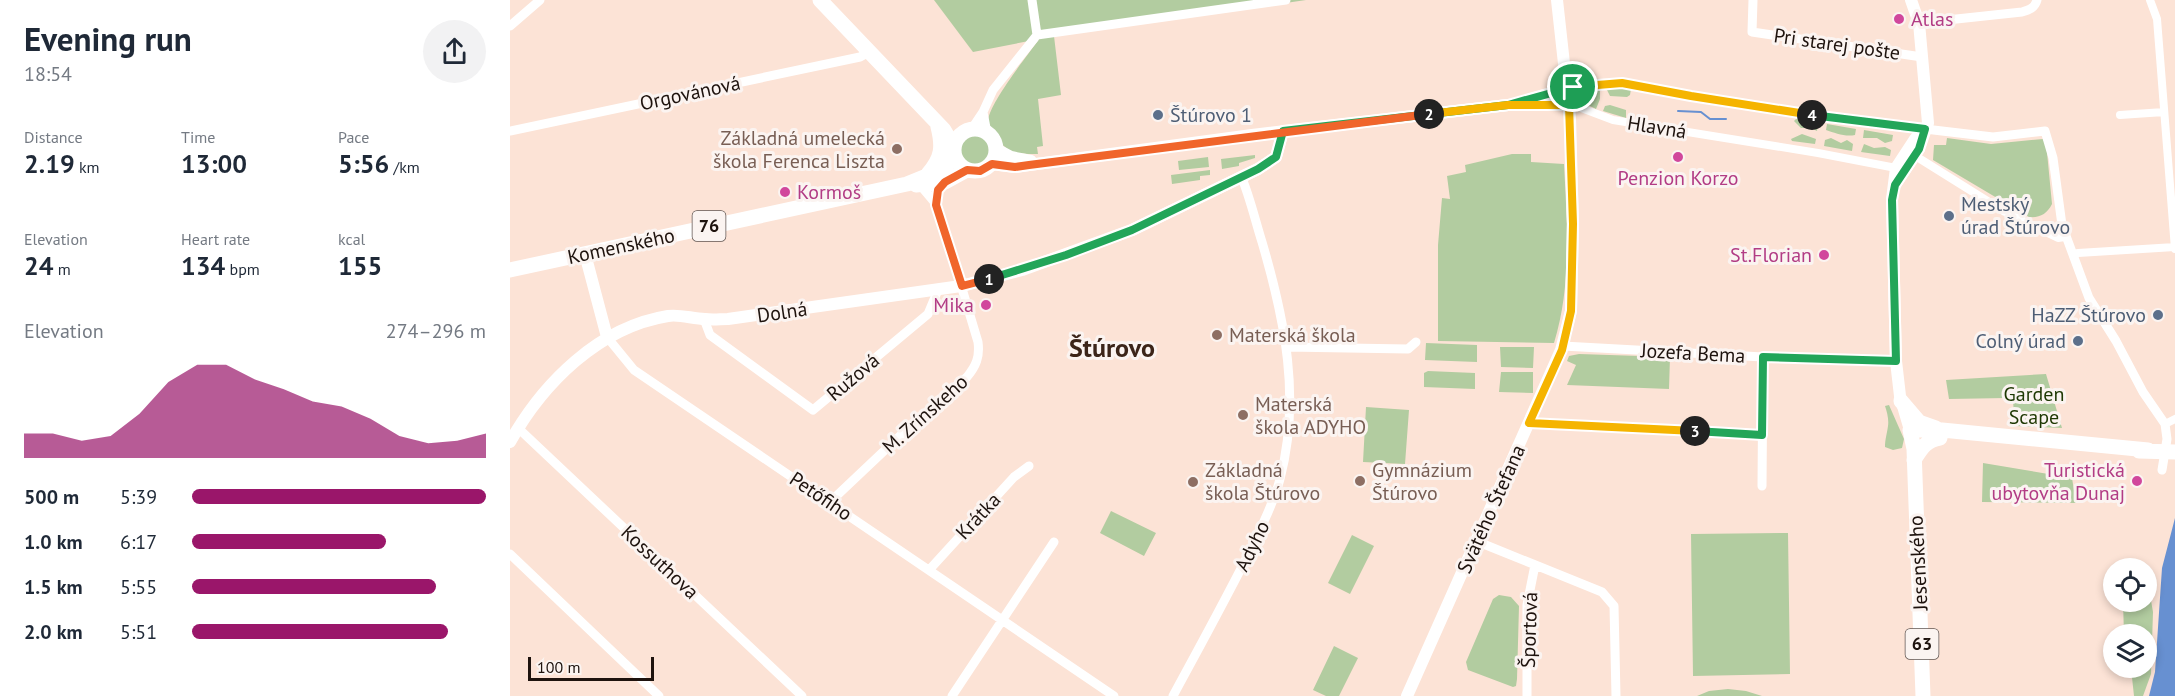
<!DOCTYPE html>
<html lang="en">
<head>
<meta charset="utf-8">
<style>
	body { margin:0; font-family:"PT Sans",sans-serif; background:#f2f2f3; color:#1f2937; height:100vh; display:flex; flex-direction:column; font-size:22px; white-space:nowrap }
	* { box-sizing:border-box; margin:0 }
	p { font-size:20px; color:#747a83 }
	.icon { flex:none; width:33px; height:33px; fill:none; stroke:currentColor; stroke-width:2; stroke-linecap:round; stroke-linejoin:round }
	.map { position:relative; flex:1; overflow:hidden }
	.drawer { display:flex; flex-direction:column; background:#fff; width:510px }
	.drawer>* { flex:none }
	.tools { position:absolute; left:1593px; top:558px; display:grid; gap:12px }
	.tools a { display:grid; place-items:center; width:54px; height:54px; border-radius:50%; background:#fff; box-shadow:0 3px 9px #0003; font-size:30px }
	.scale { position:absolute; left:18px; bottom:15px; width:126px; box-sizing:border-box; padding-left:6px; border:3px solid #1e130e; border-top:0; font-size:16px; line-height:21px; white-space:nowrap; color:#1e130e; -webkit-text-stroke:4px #fbf4f1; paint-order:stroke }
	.pin { position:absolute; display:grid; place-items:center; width:51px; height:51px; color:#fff; margin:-26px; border:3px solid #fff; border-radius:50%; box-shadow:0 2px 6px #0007 }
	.km { position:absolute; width:30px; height:30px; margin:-15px; border-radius:50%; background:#222; color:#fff; font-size:16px; line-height:30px; text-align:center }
	.round { display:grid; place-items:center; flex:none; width:63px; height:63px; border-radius:32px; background:#f2f2f3 }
	.head { display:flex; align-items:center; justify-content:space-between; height:102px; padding:0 24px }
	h1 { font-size:33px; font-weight:700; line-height:45px }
	.stats { display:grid; grid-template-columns:repeat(3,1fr); gap:9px; height:102px; padding:6px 24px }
	.stats div { display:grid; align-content:center }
	.stats b { font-size:26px; font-weight:700 }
	.stats small { font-size:16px; font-weight:400 }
	.stats p { font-size:16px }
	.chart { height:168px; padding:12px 24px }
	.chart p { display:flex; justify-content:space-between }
	.chart svg { width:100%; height:108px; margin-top:6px; fill:#9a166a; opacity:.7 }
	ul { padding:0 24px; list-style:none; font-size:20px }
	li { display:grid; grid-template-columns:96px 72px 1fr; align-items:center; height:45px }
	li i { height:15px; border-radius:8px; background:#9a166a }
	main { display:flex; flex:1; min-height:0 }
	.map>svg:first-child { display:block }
	.green { fill:#b2cca0 }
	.water { fill:#6790d1 }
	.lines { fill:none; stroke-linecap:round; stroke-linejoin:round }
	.stream { stroke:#6790d1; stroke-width:2 }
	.pedestrian { stroke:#fff; stroke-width:8 }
	.minor { stroke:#fff; stroke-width:9 }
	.tertiary { stroke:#fff; stroke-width:12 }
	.primary { stroke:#fff; stroke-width:15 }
	.split-1-casing { stroke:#fff; stroke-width:12 }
	.split-2-casing { stroke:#fff; stroke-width:12 }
	.split-3-casing { stroke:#fff; stroke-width:12 }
	.split-4-casing { stroke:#fff; stroke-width:12 }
	.split-5-casing { stroke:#fff; stroke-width:12 }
	.split-1 { stroke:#22a559; stroke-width:8 }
	.split-2 { stroke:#f0652b; stroke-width:8 }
	.split-3 { stroke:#f5b400; stroke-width:8 }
	.split-4 { stroke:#22a559; stroke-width:8 }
	.split-5 { stroke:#f5b400; stroke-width:8 }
	.hotel-dot { fill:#d1479c; stroke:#fbf4f1; stroke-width:2 }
	.service-dot { fill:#5c6f8a; stroke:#fbf4f1; stroke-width:2 }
	.education-dot { fill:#8d6e63; stroke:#fbf4f1; stroke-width:2 }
	.labels { text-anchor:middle; stroke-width:6; stroke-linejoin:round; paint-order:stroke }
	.shield { fill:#fbf4f1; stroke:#605652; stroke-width:1.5 }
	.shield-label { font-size:18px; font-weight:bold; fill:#1e130e }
	.hotel-label { font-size:20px; fill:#b23c85; stroke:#fbf4f1; text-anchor:end }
	.street-label { font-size:20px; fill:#1e130e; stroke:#fbf4f1 }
	.service-label { font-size:20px; fill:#4e5e75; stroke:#fbf4f1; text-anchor:start }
	.education-label { font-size:20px; fill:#785e54; stroke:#fbf4f1; text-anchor:start }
	.park-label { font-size:20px; fill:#1e3803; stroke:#fbf4f1 }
	.district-label { font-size:26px; font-weight:bold; fill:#3c2519; stroke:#fbf4f1 }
</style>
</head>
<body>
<main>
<section class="drawer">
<div class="head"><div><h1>Evening run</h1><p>18:54</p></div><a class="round"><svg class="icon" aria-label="share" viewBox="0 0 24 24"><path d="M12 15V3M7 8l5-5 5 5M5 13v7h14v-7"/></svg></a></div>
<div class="stats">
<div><p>Distance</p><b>2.19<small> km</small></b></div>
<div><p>Time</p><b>13:00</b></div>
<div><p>Pace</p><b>5:56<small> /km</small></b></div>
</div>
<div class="stats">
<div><p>Elevation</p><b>24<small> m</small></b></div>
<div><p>Heart rate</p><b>134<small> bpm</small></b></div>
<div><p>kcal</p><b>155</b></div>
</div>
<div class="chart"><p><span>Elevation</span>274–296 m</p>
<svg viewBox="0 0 160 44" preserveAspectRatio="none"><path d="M0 44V34L10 34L20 37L30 35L40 26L50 13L60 6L70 6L80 12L90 16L100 21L110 23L120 28L130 35L140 38L150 37L160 34V44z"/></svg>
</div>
<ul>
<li><b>500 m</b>5:39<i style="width:100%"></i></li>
<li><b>1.0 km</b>6:17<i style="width:66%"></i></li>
<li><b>1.5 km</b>5:55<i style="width:83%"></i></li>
<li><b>2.0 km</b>5:51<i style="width:87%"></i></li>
</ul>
</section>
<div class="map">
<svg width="1665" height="696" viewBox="0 0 1665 696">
	<rect width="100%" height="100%" fill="#fce3d6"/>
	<path class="green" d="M424,0h372l-252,36 7,59 -23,4 5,47 -6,1 1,7c-24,0 -30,0 -43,-19 -3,-5 -6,-6 -7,-12 -2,-16 40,-68 51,-84l-66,13z
		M1096,88l25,1 -1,6 -3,2 -17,-1z
		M1090,89v10l-4,10 -10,-5 -1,-3 1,-10z
		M1100,105l16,5v8l-23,-7 2,-5z
		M1286,119l22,4 -1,8 -6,-3h-10l-7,-7z
		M1317,124l29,5 -1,6c-10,2 -20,-2 -29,-5z
		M1354,130l29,5 -1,6 -7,2 -8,-5h-14z
		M1292,134l14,5 -1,5 -23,-3 -1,-2z
		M450 150a15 15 0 1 1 30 0a15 15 0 1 1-30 0Z
		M1321,138l10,5 6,-3 6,4 -1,7 -28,-5 1,-6z
		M1437,138l44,6 52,-5 3,3 6,62c-5,10 -12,14 -23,13l-96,-57 1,-15h12z
		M1354,144l10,4 11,-1 6,3 -1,6 -29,-4z
		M1002,154h19v8l33,2c3,59 8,121 -10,179l-116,-2v-96l4,-47 8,1 -3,-23 19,-4 -1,-7z
		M745,155v3l-16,5v3l-17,3 -1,-10z
		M698,157l1,10 -30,3 -1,-9z
		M700,170v5l-10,1v4l-28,4 -1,-9z
		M916,343l51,2v17l-52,-2z
		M990,347h34l-1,21 -32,-1z
		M1069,354l91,3 -1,32 -102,-4 9,-20 -9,-4 2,-5z
		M918,371l47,2v16l-51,-2v-14z
		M991,372h32v21l-34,-1z
		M1536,374l16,54 -47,-2 -2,-25 -7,-3 -57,1 -3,-19z
		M1379,405l15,34 -2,9 -9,2 -8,-3c0,-8 2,-13 3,-21 1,-7 -1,-14 -3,-20z
		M856,407l43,3 -4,54 -42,-2z
		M1473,463l89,15 4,25 -94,-1z
		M601,511l45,22 -12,23 -44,-23z
		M1278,533l2,141 -97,2 -2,-142z
		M842,535l22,11 -24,48 -22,-11z
		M1637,583h1l5,29 -2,62 -8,22h-9l-3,-28h15v-34h-22l-1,-32h23z
		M989,595l12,2 8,9 -2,73 -1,7 -3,1 -45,-17 -2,-8 27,-63z
		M824,646l24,12 -19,38h-13l-13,-6z
		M1218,689l18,2 16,5h-65l12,-5z"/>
	<path class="water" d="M1665,518v178h-26l6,-24 7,-104z"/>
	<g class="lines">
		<path class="stream" d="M1168,111l23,1 9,7h16"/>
		<path class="pedestrian" d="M1640,0l7,19 18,230
			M1063,87l3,19 37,14 205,33 78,15
			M1056,89l56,-6 158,28 145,18
			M1610,115l44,-3
			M1407,157l88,55 53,26 7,-1
			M1568,253l97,-6
			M1655,424l10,-5"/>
		<path class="minor" d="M1243,0l-1,32 170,25
			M1409,23l103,-11c7,-2 13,-4 15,-12
			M0,26l30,-26
			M527,35l249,-35
			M473,112l4,21
			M1415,129l68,8 52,-6 8,27 9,67 27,73 27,43 27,51 22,32 2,15 -5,31
			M461,130l12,-18 10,-22 44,-55 -5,-35
			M0,131l350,-74 9,-5
			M194,319l6,16 103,75 115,-96 10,-24
			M97,337l27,33 480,326
			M1053,346l200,11 133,4
			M777,347l121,2 8,-7
			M1019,423l233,12
			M8,428l284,268
			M1252,486l1,-129
			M320,502l73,-69 64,-56c9,-11 13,-20 11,-35l-41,-137 -16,-19
			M966,541l126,51 12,14 2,90
			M0,554l149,142
			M420,569l84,-92 15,-11
			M442,696l102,-154
			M663,696c27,-50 54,-99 79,-149 10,-22 22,-44 28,-68 21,-80 5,-159 -18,-237 -7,-22 -12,-45 -21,-66
			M1017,696v-91l8,-40"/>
		<path class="tertiary" d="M1014,101l42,-12
			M486,149l15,8 20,4
			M482,164l23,3 14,-2 223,-30 256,-30h61
			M1385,185l24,-36 9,-26 -9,-100 -8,-23
			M75,254l22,83
			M1400,430l-10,-34 -4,-35 -4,-162 4,-31 19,-29 10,-10
			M0,442c33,-59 89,-115 158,-126 12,-2 25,3 37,3 8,1 15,0 23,0l233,-33 61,-16 110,-40 126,-61 18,-12 7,-26
			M897,696l154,-346 10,-39 2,-87 -3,-106 -13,-118"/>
		<path class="primary" d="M310,0l124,130 10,17
			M444 150a21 21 0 1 1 42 0a21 21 0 1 1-42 0Z
			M418,174c14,-16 15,-27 10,-47
			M406,185l29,-3 22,-12
			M0,270l397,-86 32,-13 16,-13
			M1391,401l18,21 17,6
			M1629,451l36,1
			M1404,460c7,-11 12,-20 26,-22
			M1413,696l-9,-247 -4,-19h32l206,20"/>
	</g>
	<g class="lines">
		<g class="split-1-casing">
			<path id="split-1" d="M479,279l77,-24 66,-25 126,-61 18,-12 7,-26 225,-26 65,-18"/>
		</g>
		<g class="split-2-casing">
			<path id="split-2" d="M479,279l-27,7 -26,-81 2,-15 7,-8 22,-12 13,1 12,-7 23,3 14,-2 400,-51"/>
		</g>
		<g class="split-3-casing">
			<path id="split-3" d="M919,114l79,-9h61l4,119 -2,87 -9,39 -33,73 166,8"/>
		</g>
		<g class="split-4-casing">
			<path id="split-4" d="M1185,431l67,4 1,-78 133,4 -4,-161 3,-15 24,-36 6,-20 -113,-14"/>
		</g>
		<g class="split-5-casing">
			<path id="split-5" d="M1063,87l49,-4 69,13 121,19"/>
		</g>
		<use href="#split-1" class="split-1"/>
		<use href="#split-2" class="split-2"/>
		<use href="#split-3" class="split-3"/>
		<use href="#split-4" class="split-4"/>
		<use href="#split-5" class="split-5"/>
	</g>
	<g class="hotel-dot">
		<circle cx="1389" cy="19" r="6"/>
		<circle cx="1168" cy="157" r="6"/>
		<circle cx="275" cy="192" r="6"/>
		<circle cx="1314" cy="255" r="6"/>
		<circle cx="476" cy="305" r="6"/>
		<circle cx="1627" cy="481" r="6"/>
	</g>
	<g class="service-dot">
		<circle cx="648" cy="115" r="6"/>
		<circle cx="1439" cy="216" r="6"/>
		<circle cx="1648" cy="315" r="6"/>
		<circle cx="1568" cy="341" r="6"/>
	</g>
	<g class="education-dot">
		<circle cx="387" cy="149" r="6"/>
		<circle cx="707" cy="335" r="6"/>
		<circle cx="733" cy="415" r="6"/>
		<circle cx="850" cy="481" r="6"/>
		<circle cx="683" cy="482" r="6"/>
	</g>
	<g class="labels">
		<g class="shield">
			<rect x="182.5" y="211" width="33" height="30" rx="4.5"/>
			<rect x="1395.5" y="629" width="33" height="30" rx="4.5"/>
		</g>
		<g class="shield-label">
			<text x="199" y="232">76</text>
			<text x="1412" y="650">63</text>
		</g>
		<g class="hotel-label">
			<text x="1401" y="26" text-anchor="start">Atlas</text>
			<text x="1168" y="185" text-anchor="middle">Penzion Korzo</text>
			<text x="287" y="199" text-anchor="start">Kormoš</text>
			<text x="1302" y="262">St.Florian</text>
			<text x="464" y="312">Mika</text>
			<text x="1615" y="477">Turistická<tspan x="1615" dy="23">ubytovňa Dunaj</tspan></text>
		</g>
		<g class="street-label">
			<text transform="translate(1327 44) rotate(8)" y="7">Pri starej pošte</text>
			<text transform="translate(180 93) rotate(-12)" y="7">Orgovánová</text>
			<text transform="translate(1147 127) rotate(9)" y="7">Hlavná</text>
			<text transform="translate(111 246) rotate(-12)" y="7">Komenského</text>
			<text transform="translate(272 312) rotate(-8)" y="7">Dolná</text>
			<text transform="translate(1183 353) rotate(3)" y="7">Jozefa Bema</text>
			<text transform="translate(343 377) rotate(-40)" y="7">Ružová</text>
			<text transform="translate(415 414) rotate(-42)" y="7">M. Zrínskeho</text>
			<text transform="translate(311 496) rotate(34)" y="7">Petőfiho</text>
			<text transform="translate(981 509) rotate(-66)" y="7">Svätého Štefana</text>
			<text transform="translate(468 516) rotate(-47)" y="7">Krátka</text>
			<text transform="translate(742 546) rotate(-64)" y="7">Adyho</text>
			<text transform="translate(150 562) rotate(43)" y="7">Kossuthova</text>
			<text transform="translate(1408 563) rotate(-93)" y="7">Jesenského</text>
			<text transform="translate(1019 630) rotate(-88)" y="7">Športová</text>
		</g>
		<g class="service-label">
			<text x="660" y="122">Štúrovo 1</text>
			<text x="1451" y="211">Mestský<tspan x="1451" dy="23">úrad Štúrovo</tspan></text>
			<text x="1636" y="322" text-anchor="end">HaZZ Štúrovo</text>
			<text x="1556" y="348" text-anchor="end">Colný úrad</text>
		</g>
		<g class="education-label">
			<text x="375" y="145" text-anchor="end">Základná umelecká<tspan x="375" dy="23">škola Ferenca Liszta</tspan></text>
			<text x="719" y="342">Materská škola</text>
			<text x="745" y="411">Materská<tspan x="745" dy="23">škola ADYHO</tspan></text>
			<text x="695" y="477">Základná<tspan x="695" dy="23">škola Štúrovo</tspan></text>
			<text x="862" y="477">Gymnázium<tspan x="862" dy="23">Štúrovo</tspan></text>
		</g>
		<g class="park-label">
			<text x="1524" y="401">Garden<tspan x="1524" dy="23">Scape</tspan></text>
		</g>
		<g class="district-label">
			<text x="602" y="357">Štúrovo</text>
		</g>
	</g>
</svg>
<div class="tools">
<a><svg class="icon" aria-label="locate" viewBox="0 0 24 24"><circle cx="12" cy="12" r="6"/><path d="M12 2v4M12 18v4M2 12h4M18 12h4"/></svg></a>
<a><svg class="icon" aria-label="layers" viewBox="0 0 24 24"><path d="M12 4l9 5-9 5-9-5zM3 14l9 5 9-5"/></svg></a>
</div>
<div class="scale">100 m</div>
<div class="pin" style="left:1063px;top:87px;background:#1e9e55"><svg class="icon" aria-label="arrive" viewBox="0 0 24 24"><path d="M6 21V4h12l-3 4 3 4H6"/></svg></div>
<b class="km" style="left:479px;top:279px">1</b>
<b class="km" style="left:919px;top:114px">2</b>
<b class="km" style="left:1185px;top:431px">3</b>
<b class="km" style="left:1302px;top:115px">4</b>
</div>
</main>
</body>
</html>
